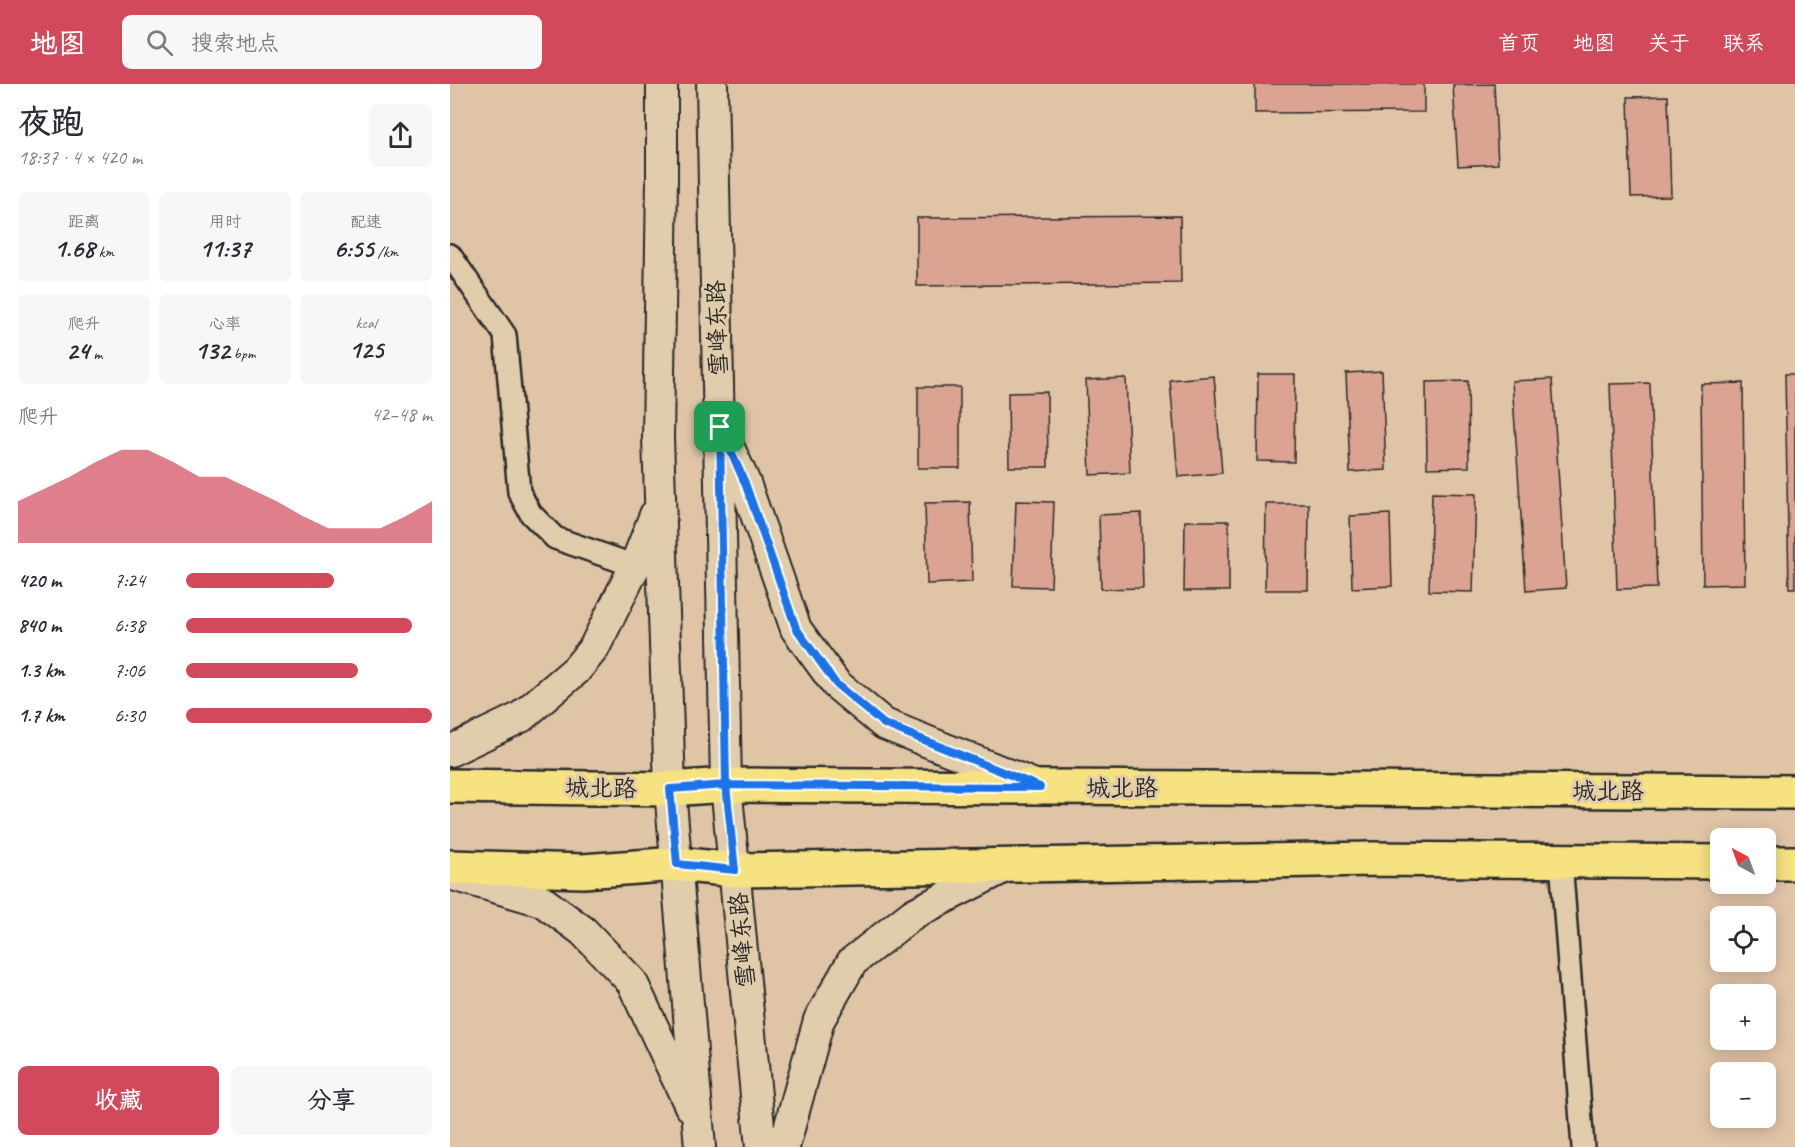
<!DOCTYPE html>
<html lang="zh">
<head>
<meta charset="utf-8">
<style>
	body { margin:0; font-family:Caveat,"LXGW WenKai TC",sans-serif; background:#f7f7f7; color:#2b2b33; height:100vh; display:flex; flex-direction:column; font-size:22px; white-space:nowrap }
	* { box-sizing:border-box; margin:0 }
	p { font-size:20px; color:#7c7c81 }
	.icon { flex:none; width:33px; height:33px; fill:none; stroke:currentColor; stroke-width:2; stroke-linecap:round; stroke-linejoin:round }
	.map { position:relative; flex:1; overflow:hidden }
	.details { display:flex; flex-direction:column; background:#fff; width:450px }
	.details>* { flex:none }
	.needle { width:39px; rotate:319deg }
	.tools { position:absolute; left:1260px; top:744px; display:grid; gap:12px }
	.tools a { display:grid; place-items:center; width:66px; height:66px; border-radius:9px; background:#fff; box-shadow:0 3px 15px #0003; font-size:30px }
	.pin { position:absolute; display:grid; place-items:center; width:51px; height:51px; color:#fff; margin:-26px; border-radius:12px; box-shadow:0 3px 9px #0006 }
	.round { display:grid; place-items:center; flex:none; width:63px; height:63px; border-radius:9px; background:#f7f7f7 }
	.summary { display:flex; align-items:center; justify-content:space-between; height:102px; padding:0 18px }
	h1 { font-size:33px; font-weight:700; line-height:45px }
	.stats { display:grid; grid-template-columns:repeat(3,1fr); gap:9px; height:102px; padding:6px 18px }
	.stats div { display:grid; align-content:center; border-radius:9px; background:#f7f7f7; text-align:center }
	.stats b { font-size:26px; font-weight:700 }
	.stats small { font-size:16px; font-weight:400 }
	.stats p { font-size:16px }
	.chart { height:168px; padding:12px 18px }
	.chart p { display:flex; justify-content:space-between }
	.chart svg { width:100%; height:108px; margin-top:6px; fill:#d1495b; opacity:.7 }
	.button { display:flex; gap:12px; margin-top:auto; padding:12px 18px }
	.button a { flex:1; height:69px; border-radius:9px; background:#d1495b; color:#fff; font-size:24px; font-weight:700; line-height:69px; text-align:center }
	.button a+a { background:#f7f7f7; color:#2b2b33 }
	ul { padding:0 18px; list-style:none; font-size:20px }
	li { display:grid; grid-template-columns:96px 72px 1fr; align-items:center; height:45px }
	li i { height:15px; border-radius:8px; background:#d1495b }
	header { display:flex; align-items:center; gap:36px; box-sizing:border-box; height:84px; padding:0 30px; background:#d1495b; color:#fff }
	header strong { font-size:28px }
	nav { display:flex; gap:33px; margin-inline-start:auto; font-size:21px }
	.search { width:420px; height:54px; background:#f7f7f7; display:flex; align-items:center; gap:15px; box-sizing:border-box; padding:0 21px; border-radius:9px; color:#7c7c81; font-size:22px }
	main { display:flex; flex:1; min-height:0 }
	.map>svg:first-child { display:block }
	.building { fill:#daa392; stroke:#2b2b2b; stroke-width:1.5 }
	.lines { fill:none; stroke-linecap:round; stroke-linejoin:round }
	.street-casing { stroke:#2b2b2b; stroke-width:26 }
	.secondary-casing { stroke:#2b2b2b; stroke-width:34 }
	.primary-casing { stroke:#2b2b2b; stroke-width:38 }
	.street { stroke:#e1ccab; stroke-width:21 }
	.secondary { stroke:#e1ccab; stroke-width:30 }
	.primary { stroke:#f6e281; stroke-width:33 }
	.route-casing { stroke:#fff; stroke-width:12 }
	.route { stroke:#1a73e8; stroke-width:8 }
	.labels { text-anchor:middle; stroke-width:6; stroke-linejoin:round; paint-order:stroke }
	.street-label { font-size:24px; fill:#2b2b2b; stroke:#e1ccab }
</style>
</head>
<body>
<header>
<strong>地图</strong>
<div class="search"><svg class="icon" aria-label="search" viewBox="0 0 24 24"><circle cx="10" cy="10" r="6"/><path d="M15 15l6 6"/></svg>搜索地点</div>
<nav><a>首页</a><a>地图</a><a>关于</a><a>联系</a></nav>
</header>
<main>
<section class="details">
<div class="summary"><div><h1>夜跑</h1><p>18:37 · 4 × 420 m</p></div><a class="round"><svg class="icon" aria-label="share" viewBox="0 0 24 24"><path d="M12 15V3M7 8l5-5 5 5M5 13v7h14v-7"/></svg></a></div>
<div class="stats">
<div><p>距离</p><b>1.68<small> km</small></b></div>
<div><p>用时</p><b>11:37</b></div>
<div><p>配速</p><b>6:55<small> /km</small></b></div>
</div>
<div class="stats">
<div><p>爬升</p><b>24<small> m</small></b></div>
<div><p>心率</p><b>132<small> bpm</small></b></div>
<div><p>kcal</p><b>125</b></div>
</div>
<div class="chart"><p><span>爬升</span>42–48 m</p>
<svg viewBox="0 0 160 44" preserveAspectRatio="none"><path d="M0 44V27L10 22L20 17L30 11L40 6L50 6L60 11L70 17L80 17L90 22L100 27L110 33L120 38L130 38L140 38L150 33L160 27V44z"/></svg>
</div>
<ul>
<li><b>420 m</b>7:24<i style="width:60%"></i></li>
<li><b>840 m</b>6:38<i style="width:92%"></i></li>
<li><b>1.3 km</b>7:06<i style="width:70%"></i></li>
<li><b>1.7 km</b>6:30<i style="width:100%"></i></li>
</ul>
<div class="button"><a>收藏</a><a>分享</a></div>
</section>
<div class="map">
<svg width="1345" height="1063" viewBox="0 0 1345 1063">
	<rect width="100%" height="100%" fill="#e0c4a6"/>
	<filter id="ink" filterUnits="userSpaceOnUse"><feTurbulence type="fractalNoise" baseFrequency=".0167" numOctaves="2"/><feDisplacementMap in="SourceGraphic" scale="12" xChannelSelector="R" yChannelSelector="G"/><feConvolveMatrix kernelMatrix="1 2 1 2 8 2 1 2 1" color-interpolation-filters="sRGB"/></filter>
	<g filter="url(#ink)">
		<path class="building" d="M805,0h169v28l-169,1z
			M1044,0l4,80 -40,2 -5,-81z
			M1218,12l3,100 -40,1 -3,-100z
			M730,132l1,67 -264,3v-68z
			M932,287l4,99 -36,2 -4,-99z
			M808,290h37l-1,88 -37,-1z
			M1335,290h10v214h-6z
			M764,292l8,97 -44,4 -8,-97z
			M676,294l4,95 -40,2 -4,-95z
			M1102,295l14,209 -40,3 -14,-210z
			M1018,297l1,86 -42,1 -1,-86z
			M1200,299l7,205 -40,1 -7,-205z
			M1293,299l2,201 -42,1 -2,-201z
			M468,303h42v81h-42z
			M597,308l1,75h-39l-1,-74z
			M982,409l44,1 -3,98 -44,-1z
			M566,417l38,1 -3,85 -38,-1z
			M520,418l2,80 -45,2 -2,-81z
			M816,420h43l-1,86h-43z
			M691,429l2,75 -42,1 -2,-74z
			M940,430l2,72 -40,2 -2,-72z
			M735,437h44v70h-45z"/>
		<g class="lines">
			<g class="street-casing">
				<path id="street" d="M0,171l55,80 14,157 12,22 24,24 80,28
					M1111,777l22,286"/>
			</g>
			<g class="secondary-casing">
				<path id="secondary" d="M212,0v96l-4,258 12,351 30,358
					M262,0l14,701 35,362
					M275,355l20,44 51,146 40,55 48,40 153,62
					M0,667l71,-34 55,-47 18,-22 41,-82 20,-51
					M0,790l92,27 41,30 49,51 58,124
					M334,1063l35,-127 33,-58 61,-48 96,-49"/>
			</g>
			<g class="primary-casing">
				<path id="primary" d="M0,702l220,3 56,-4 1069,7
					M1316,779h29
					M0,783l133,4 94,-7 58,6 637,-11 348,3"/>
			</g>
			<use href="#street" class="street"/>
			<use href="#secondary" class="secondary"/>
			<use href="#primary" class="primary"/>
		</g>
	</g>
	<g class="lines" filter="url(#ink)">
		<g class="route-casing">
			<path id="route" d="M270,343l6,358 -56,4 7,75 58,6 -9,-85 314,2 -156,-63 -48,-40 -40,-56 -51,-145 -25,-56"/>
		</g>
		<use href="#route" class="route"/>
	</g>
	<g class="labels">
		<g class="street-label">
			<text transform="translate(267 244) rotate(-92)" y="8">雪峰东路</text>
			<text transform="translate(151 704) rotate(1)" y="8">城北路</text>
			<text x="672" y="712">城北路</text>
			<text x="1158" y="715">城北路</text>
			<text transform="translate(292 856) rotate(-95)" y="8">雪峰东路</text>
		</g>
	</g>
</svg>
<div class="tools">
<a><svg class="needle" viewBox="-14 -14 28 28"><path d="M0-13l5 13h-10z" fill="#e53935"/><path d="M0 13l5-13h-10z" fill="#7c7c81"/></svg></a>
<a><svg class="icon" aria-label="locate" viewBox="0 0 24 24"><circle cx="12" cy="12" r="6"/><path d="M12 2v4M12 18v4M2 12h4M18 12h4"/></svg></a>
<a>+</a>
<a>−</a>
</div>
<div class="pin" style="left:270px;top:343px;background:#1e9e55"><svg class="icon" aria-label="arrive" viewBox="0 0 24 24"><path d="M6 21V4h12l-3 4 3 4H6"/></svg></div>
</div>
</main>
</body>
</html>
